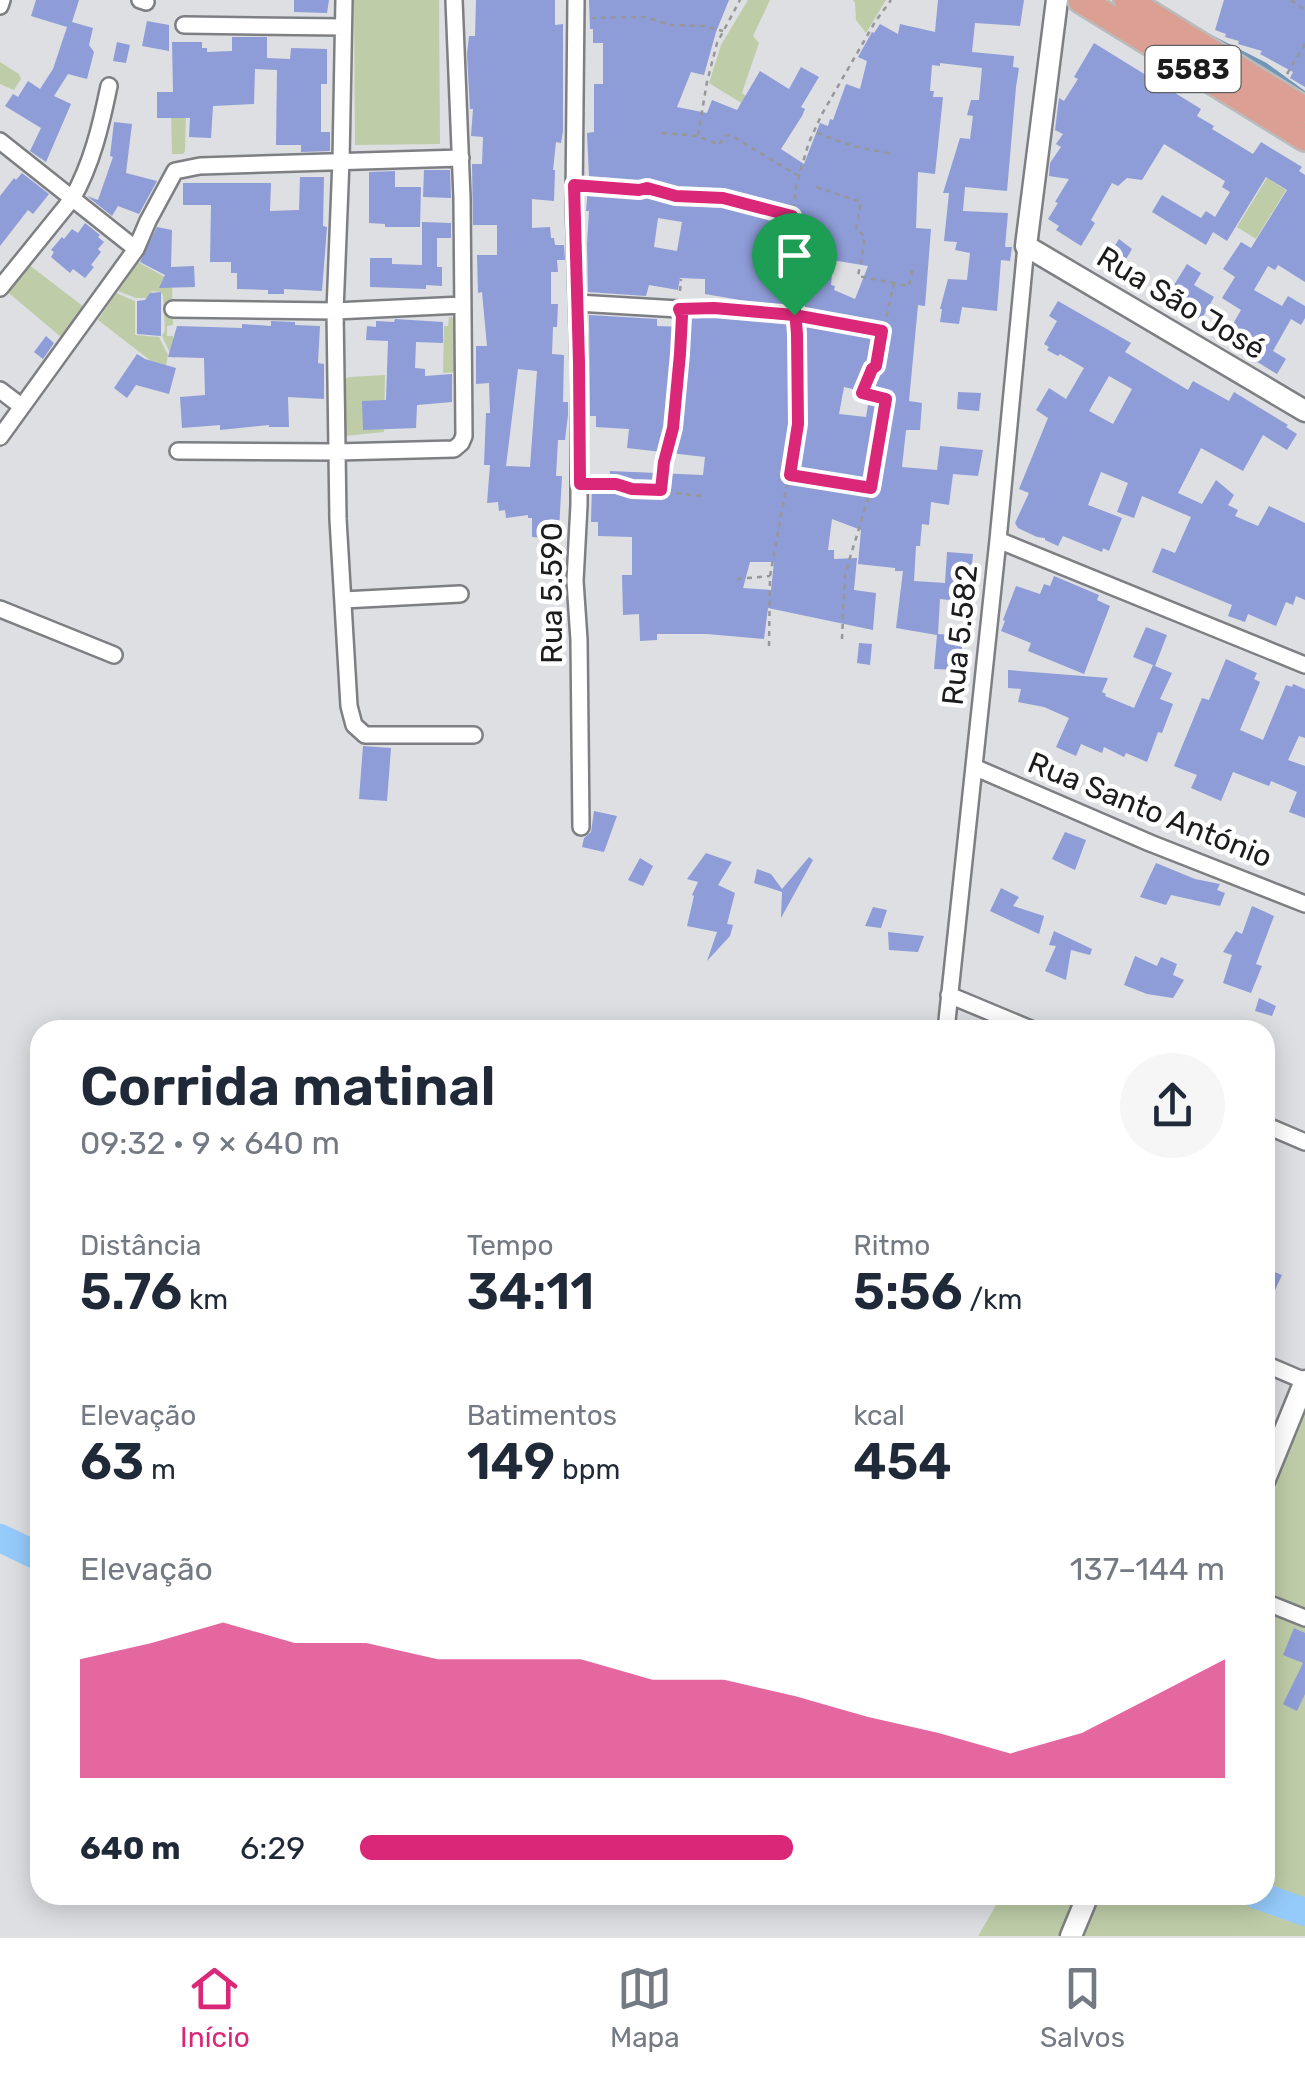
<!DOCTYPE html>
<html lang="pt">
<head>
<meta charset="utf-8">
<style>
	body { margin:0; font-family:Rubik,sans-serif; background:#f6f6f7; color:#1f2937; height:100vh; display:flex; flex-direction:column; font-size:38px; white-space:nowrap }
	* { box-sizing:border-box; margin:0 }
	p { font-size:32px; color:#747a83 }
	.icon { flex:none; width:55px; height:55px; fill:none; stroke:currentColor; stroke-width:2; stroke-linecap:round; stroke-linejoin:round }
	.map { position:relative; flex:1; overflow:hidden }
	.sheet { position:absolute; left:30px; top:1020px; width:1245px; height:885px; display:flex; flex-direction:column; background:#fff; border-radius:30px; box-shadow:0 5px 25px #0003 }
	.sheet>* { flex:none }
	.pin { position:absolute; display:grid; place-items:center; width:85px; height:85px; color:#fff; margin:-102px -42px; border-radius:50% 50% 50% 0; rotate:-45deg; box-shadow:0 0 10px #0007 }
	.pin .icon { rotate:45deg }
	.round { display:grid; place-items:center; flex:none; width:105px; height:105px; border-radius:52px; background:#f6f6f7 }
	.summary { display:flex; align-items:center; justify-content:space-between; height:170px; padding:0 50px }
	h1 { font-size:55px; font-weight:600; line-height:75px }
	.figures { display:grid; grid-template-columns:repeat(3,1fr); gap:15px; height:170px; padding:10px 50px }
	.figures div { display:grid; align-content:center }
	.figures b { font-size:50px; font-weight:600 }
	.figures small { font-size:28px; font-weight:400 }
	.figures p { font-size:28px }
	.chart { height:280px; padding:20px 50px }
	.chart p { display:flex; justify-content:space-between }
	.chart svg { width:100%; height:180px; margin-top:10px; fill:#db2777; opacity:.7 }
	ul { padding:0 50px; list-style:none; font-size:32px }
	li { display:grid; grid-template-columns:160px 120px 1fr; align-items:center; height:75px }
	li i { height:25px; border-radius:12px; background:#db2777 }
	.tabs { display:flex; justify-content:space-around; align-items:center; height:140px; border-top:2px solid #e0e1e3; background:#fff; font-size:28px; color:#747a83 }
	.tabs a { display:grid; justify-items:center; gap:5px }
	.tabs .active { color:#db2777 }
	.map>svg:first-child { display:block }
	.green { fill:#becda8 }
	.lines { fill:none; stroke-linecap:round; stroke-linejoin:round }
	.stream { stroke:#7196b8; stroke-width:5 }
	.river { stroke:#95cbfb; stroke-width:28 }
	.building { fill:#8e9cd7; fill-rule:evenodd }
	.minor-casing { stroke:#7e7f83; stroke-width:20 }
	.tertiary-casing { stroke:#7e7f83; stroke-width:25 }
	.trunk-casing { stroke:#bbb; stroke-width:30 }
	.path { stroke:#969799; stroke-width:2.5; stroke-dasharray:5 5; stroke-linecap:butt }
	.minor { stroke:#fff; stroke-width:15 }
	.tertiary { stroke:#fff; stroke-width:20 }
	.trunk { stroke:#dc9f94; stroke-width:25 }
	.route-casing { stroke:#fff; stroke-width:20 }
	.route { stroke:#db2777; stroke-width:12 }
	.labels { text-anchor:middle; stroke-width:9; stroke-linejoin:round; paint-order:stroke }
	.shield { fill:#fff; stroke:#606061; stroke-width:2.5 }
	.shield-label { font-size:28px; font-weight:bold; fill:#1c1c1d }
	.street-label { font-size:30px; fill:#1c1c1d; stroke:#fff }
</style>
</head>
<body>
<div class="map">
<svg width="1305" height="1936" viewBox="0 0 1305 1936">
	<rect width="100%" height="100%" fill="#dddfe2"/>
	<path class="green" d="M354,0h85l1,144 -85,1z
		M748,0h22l-17,36 6,7 -17,50 5,4 -4,7 -34,-21 12,-38z
		M853,0h33l-20,33 -10,-13 -1,-17z
		M0,62l19,12 2,5 -7,11 -14,-6z
		M171,112h15l-1,39 -2,3h-11z
		M1279,158l6,3 -13,20 14,9 -30,49 -19,-12z
		M138,262l34,19 1,44 -6,1v10h6l2,22 -3,-1 -10,-21 3,-6 -2,-34 -2,-4 -9,-1 -4,7h-12l-18,-7z
		M28,264l56,43 -23,30 -57,-48z
		M116,293l19,8v34l24,2 9,18 -2,10 -15,-4 -53,-41z
		M449,317l8,1 3,54 -17,1 1,-47h4z
		M385,375l-1,57 -40,4 -3,-54 8,-5z
		M1305,1369v567h-327l24,-41h263v-457z"/>
	<g class="lines">
		<path class="stream" d="M1210,37l55,28 40,29"/>
		<path class="river" d="M0,1538l40,19
			M1257,1895l48,17"/>
	</g>
	<path class="building" d="M36,0h43l-7,22 21,6 -4,17 5,7 -7,27 -19,-5 -14,22 17,8 -25,58 -16,-11 11,-23 -36,-22 8,-12 5,3 10,-16 12,8 13,-20 14,-42 -36,-11z
		M294,0h35l-2,13 -33,-1z
		M476,0h79v25l8,-1v107l-2,12 -5,-1 -3,28h2l-1,31 -22,-2v29l18,-1 1,11h3l1,7h9l1,15h-8l1,12h-7v32h7l-1,23h-4l-1,27 12,1 -1,47h5v13l-3,25h-7l-2,36h6l-3,54h-11l-1,8 -15,-1v-19h-4v-3l-22,3 -1,-8 -6,1 -1,-9 -11,1 3,-38h-6l2,-52h4l-1,-30 -13,1v-38h11l-5,-54 -4,1 -1,-38h20v-30h-24l-1,-61h10l1,-27 -12,-1 2,-27h-3l-3,-55 2,-18h6zM518,369l19,2 -7,96 -24,-1z
		M589,0h140l-13,32 -12,43 -13,-3 -14,35 30,6 5,-13 25,10 23,-39 29,18 12,-22 18,10 -18,30 4,2 -3,7 -21,33 23,15 16,-41 8,3 2,-7 3,1 13,-36 14,5 7,-28 -9,-4 14,-25 2,1 6,-9 18,10 2,-10 35,8 3,-32h86l-4,26 -45,-3 -3,29 42,4 -1,11 6,1 -3,19 -9,104 -42,-4 -2,24 45,2 -3,34h7l-2,14 -9,-1 -4,51 -35,-4 -3,17 -19,-2 2,-13h-2l8,-30 19,1 3,-27 -15,-3 2,-8 -13,-1 5,-48h-6l17,-55 10,1 3,-23 -6,-1 4,-15h8l3,-32 -42,-5v3l-8,-1 -2,26h4l-1,6h10l-8,77 -17,-2 -2,56 15,1 -6,77 -7,-1 -9,96 13,2 -2,27h-14l-4,37 35,3 3,-24 43,4 -5,26 -25,-2 -4,31 -18,-3 -2,23 -7,-1 -2,22h-4l-2,35 31,2 2,-31 26,2 -5,48 -28,-3 -2,35 25,2 -3,34 -26,-1 3,-34 -41,-7 7,-57h-8v-3l-37,-4 3,-34 -29,-11 -4,31h6v9l23,-1 -3,32 22,3 -3,37 -105,-22 -4,31 -57,-5h-50v6l-17,1 -1,-27 -16,1 -1,-40h10v-38l-34,-1v-14h-7l1,-35h18v-16l93,4 2,-18 -78,-9 2,-19 -33,-2v-11h-6l-1,-101 68,4v7l27,1 1,-9 3,-2 16,1v-4l41,2 1,-14 -41,-7v-15l-25,-1 -2,12 -29,-5 -3,11 -58,-4 -1,-48 2,-33h-3l3,-35 -2,-43 7,-1v-48h9v-41h-10v-14h-3zM658,218l24,4 -5,29 -23,-4zM838,261l30,5 -13,33 -21,-9 1,-4 -4,-1 2,-23zM844,387l26,6 -4,24 -27,-3zM750,562h24l-3,28 -28,-2z
		M1224,0h81v87l-15,-9 3,-6 -33,-18 2,-3 -24,-7 1,-3 -14,-4 1,-3 -11,-4z
		M147,21l22,4v26l-27,-5z
		M232,37h35v21l23,1 1,-11 36,1v35h-6v48h9v19l-29,1v-7h-25l1,-75 -22,-1 -1,35 -41,2 -2,32 -22,-1 1,-19h-33v-26h16l-1,-50h30v6h5v4l25,-1z
		M117,42l13,3 -4,18 -13,-2z
		M1094,43l107,66 -4,7 17,10 -2,3 41,25 8,-12 41,25 -3,4 6,4v107l-27,-17 -3,5 -7,-4 -14,24 28,16 6,-10 17,10v12l-4,7 -10,-6 -18,32 13,8 -9,15 -54,-33 18,-31 -19,-12 13,-21 -12,-8 18,-27 10,6 36,-58 -21,-13 -39,64 -14,-9 -7,13 -54,-33 10,-17 39,23 5,-7 9,6 15,-25 -8,-5 3,-6 -61,-37 -22,36 -15,-2 -9,8 -6,-3 -21,37 4,3 -14,23 -25,-16 3,-4 -11,-7 10,-16 -3,-1 14,-23 -20,-3 1,-13 11,-16 -5,-3 7,-10 -8,-4 4,-32 5,3 14,-22 -4,-2z
		M114,122l18,2 -6,49 31,8 -18,33 -21,-8 -6,10 -25,-20 11,4 15,-43 -3,-1z
		M424,170h26l1,28 -28,-1z
		M395,171v16h26l-1,40h-35v-3l-16,-1v-51z
		M22,173l27,21 -16,20 -5,-4 -28,36v-50l14,-18 2,2z
		M300,177h24l-1,49 4,1 -5,64 -38,-2v5h-16v-4l-31,-1v-16h-6v-11h-21l1,-57h-28v-22h88l-1,28 29,-1z
		M422,222l29,1v15h-14v29h5v19l-16,-1v4l-56,-2v-29h22v6l30,1z
		M85,223l15,12 -2,2 6,5 -6,7 3,3 -10,13 3,2 -9,11 -12,-9 -3,4 -19,-16 3,-5 -3,-2 11,-13 2,2 8,-10 6,4z
		M157,227l15,3 -1,37 23,-1 1,21 -36,1 6,-13 -25,-13z
		M1119,239l13,10 -13,22 -15,-8z
		M1187,264l14,9 -7,12 20,12 -13,23 -35,-22z
		M161,292v44l-24,-2v-33l8,-1 5,-7z
		M1058,301l73,42 -6,9 63,38 5,-9 36,20 5,-9 54,33 -2,2 11,7 -10,16 -24,-15 -20,36 -42,-23 -23,45 24,11 14,-24 18,15 -6,10 10,5 -3,6 23,10 11,-20 36,17v77l-9,-4 -3,9 -7,-3 -10,24 -28,-12 -3,8 -17,-6 4,-11 -80,-33 10,-24 13,5 16,-36 -49,-21 -8,22 -17,-6 11,-29 -27,-11 -13,33 34,13 -13,33 -6,-3 -1,4 -39,-16 -5,10 -13,-6v-2l-8,-1 -19,-9 -3,-5 14,-30 -10,-4 29,-71 -12,-8 13,-22 17,11 18,-31 -24,-14 -2,2 -11,-6 2,-3 -5,-3 13,-23 -8,-5zM1109,376l23,13 -19,35 -24,-13z
		M395,319l48,3v21l-27,-1 -1,26 10,1v7l27,-2v28l-35,3 -1,23 -53,2 -1,-29 24,-1 2,-59 -22,-1 1,-14 9,1v-6l18,1z
		M271,321l24,1v3l25,1 -2,37 6,1v35l-36,-2 1,30h-20v-2l-49,5v-5l-38,3 -2,-31 25,-2 -1,-37 -36,-1 9,-31 65,2v-4l29,2z
		M46,336l8,7 -11,16 -9,-7z
		M137,354l8,5 31,9 -7,26 -33,-9 -9,13 -13,-10z
		M958,392l23,1 -2,18 -22,-2z
		M1054,576l45,19 -2,5 13,6 -26,68 -56,-23 3,-8 -30,-12 4,-10 -2,-1 13,-34 24,8 4,-10 6,2z
		M1146,627l21,8 -12,31 17,7 -12,26 13,5 -11,29 -4,-1 -11,30 -21,-9 -2,4 -20,-10 -2,6 -21,-9 -5,12 -20,-9 13,-29 -25,-11 -26,-5 3,-13 -13,-1v-18l100,8 -6,14 4,2 -1,2 29,12 19,-43 -20,-8z
		M859,643l13,1 -2,21 -13,-2z
		M1226,659l31,14 -3,6 6,3 -20,48 23,10 23,-55 6,2 1,-3 12,5v49l-6,-2 -11,24 17,6v52l-16,-6 8,-20 -26,-11 -2,5 -36,-14 -12,29 -30,-13 6,-13 -23,-9 28,-68 7,2z
		M363,746l28,2 -4,53 -28,-2z
		M594,811l23,5 -13,36 -22,-5 2,-9 7,-6z
		M1065,832l21,8 -11,30 -23,-11z
		M706,853l26,9 -14,23 17,8 -8,31 6,1 -3,11 -23,25 10,-29 -30,-6 7,-30 -2,-1 6,-13 -11,-3z
		M809,857l4,3 -32,58 1,-26 -28,-9 3,-14 14,5 11,15z
		M640,858l13,8 -10,20 -15,-6z
		M1156,863l39,16 25,5 -3,6 8,3 -5,13 -49,-11 -5,10 -26,-8z
		M1001,888l18,9 -6,9 31,10 -5,18 -49,-23z
		M1252,906l22,10 -18,48 6,2 -11,27 -28,-10 9,-28 -9,-3 13,-21 6,3z
		M873,907l14,3 -6,18 -16,-2z
		M1054,931l38,18 -2,6 -19,-5 -5,30 -21,-9 11,-25 -7,-1z
		M888,932l36,4 -6,16 -29,-2z
		M1135,956l22,10 4,-9 16,7 -4,11 11,5 -11,18 -26,-4 -23,-9z
		M1259,998l17,8 -4,10 -17,-5z
		M1272,1271l10,4 -17,37v-28z
		M1294,1628l11,5v61l-8,17 -14,-7 20,-41 -20,-8z"/>
	<g class="lines">
		<g class="minor-casing">
			<path id="minor" d="M140,0l6,2
				M344,0l-3,160 -6,151 3,208 11,187 5,19 11,10h109
				M576,0l-2,199 5,163v143l-4,76 4,59 2,187
				M0,6l2,-6
				M184,25l159,2
				M0,141l136,108
				M0,288l72,-89c20,-35 29,-74 37,-113
				M577,303l102,6
				M173,309l162,2 127,-6
				M0,390l21,16
				M0,437l136,-188 12,-28 27,-50 25,-5 261,-8
				M178,451l159,1 117,-3 7,-6 3,-7 -2,-238 -8,-198
				M998,540l307,125
				M343,600l117,-6
				M0,609l114,46
				M974,767l176,76 155,61
				M949,995l84,35
				M946,1030l52,-490 28,-294
				M1265,1125l40,17
				M1265,1364l40,17
				M1265,1602l40,16"/>
		</g>
		<g class="tertiary-casing">
			<path id="tertiary" d="M1057,0l-31,246 279,165
				M1265,1479l40,-98
				M1071,1936l17,-41"/>
		</g>
		<g class="trunk-casing">
			<path id="trunk" d="M1081,0l224,138
				M1127,0l178,110"/>
		</g>
		<path class="path" d="M1291,0l14,10
			M591,18l55,-1 24,8 34,1 19,5
			M1287,74l18,-30
			M662,133l36,3 21,9 7,-10 6,1 65,39
			M817,133l36,13 39,8
			M698,135l9,-53 10,-39 23,-43
			M588,185l51,4 8,-1 29,8 47,3 68,16
			M816,187l45,15 -5,28 8,5v9l-6,32 51,10 4,-21
			M680,291l1,-12
			M696,310l75,2 110,19
			M790,475l79,13
			M597,485h19l16,4 71,7
			M661,491l3,-29 9,-35 8,-103
			M737,579l33,-3
			M842,639l3,-65 27,-88 13,-87 -23,-6 10,-24 3,-3 19,-82
			M769,646l1,-70 28,-152 -1,-90 -7,-83 6,-65 13,-44 13,-28 53,-92 16,-22"/>
		<use href="#minor" class="minor"/>
		<use href="#tertiary" class="tertiary"/>
		<use href="#trunk" class="trunk"/>
	</g>
	<g class="lines">
		<g class="route-casing">
			<path id="route" d="M794,315l-80,-7 -35,1 3,7 -2,38 -7,74 -9,34 -3,28 -29,-1 -16,-5h-36l-1,-122 -5,-177 65,5 8,-2 29,8 47,2 69,18 -2,35 7,83 1,90 -8,51 81,13 15,-89 -24,-6 10,-24 4,-3 6,-35 -88,-16"/>
		</g>
		<use href="#route" class="route"/>
	</g>
	<g class="labels">
		<rect class="shield" x="1145.5" y="46" width="95" height="46" rx="8"/>
		<g class="shield-label">
			<text x="1193" y="79">5583</text>
		</g>
		<g class="street-label">
			<text transform="translate(1181 303) rotate(31)" y="10">Rua São José</text>
			<text transform="translate(552 593) rotate(-90)" y="10">Rua 5.590</text>
			<text transform="translate(960 635) rotate(-84)" y="10">Rua 5.582</text>
			<text transform="translate(1150 810) rotate(22)" y="10">Rua Santo António</text>
		</g>
	</g>
</svg>
<div class="pin" style="left:794px;top:315px;background:#1e9e55"><svg class="icon" aria-label="arrive" viewBox="0 0 24 24"><path d="M6 21V4h12l-3 4 3 4H6"/></svg></div>
<section class="sheet">
<div class="summary"><div><h1>Corrida matinal</h1><p>09:32 · 9 × 640 m</p></div><a class="round"><svg class="icon" aria-label="share" viewBox="0 0 24 24"><path d="M12 15V3M7 8l5-5 5 5M5 13v7h14v-7"/></svg></a></div>
<div class="figures">
<div><p>Distância</p><b>5.76<small> km</small></b></div>
<div><p>Tempo</p><b>34:11</b></div>
<div><p>Ritmo</p><b>5:56<small> /km</small></b></div>
</div>
<div class="figures">
<div><p>Elevação</p><b>63<small> m</small></b></div>
<div><p>Batimentos</p><b>149<small> bpm</small></b></div>
<div><p>kcal</p><b>454</b></div>
</div>
<div class="chart"><p><span>Elevação</span>137–144 m</p>
<svg viewBox="0 0 160 44" preserveAspectRatio="none"><path d="M0 44V15L10 11L20 6L30 11L40 11L50 15L60 15L70 15L80 20L90 20L100 24L110 29L120 33L130 38L140 33L150 24L160 15V44z"/></svg>
</div>
<ul>
<li><b>640 m</b>6:29<i style="width:50%"></i></li>
</ul>
</section>
</div>
<nav class="tabs">
<a class="active"><svg class="icon" aria-label="home" viewBox="0 0 24 24"><path d="M3 11l9-7 9 7M6 9v11h12V9"/></svg>Início</a>
<a><svg class="icon" aria-label="map" viewBox="0 0 24 24"><path d="M3 6l6-2 6 2 6-2v14l-6 2-6-2-6 2zM9 4v14M15 6v14"/></svg>Mapa</a>
<a><svg class="icon" aria-label="saved" viewBox="0 0 24 24"><path d="M7 4h10v16l-5-4-5 4z"/></svg>Salvos</a>
</nav>
</body>
</html>
